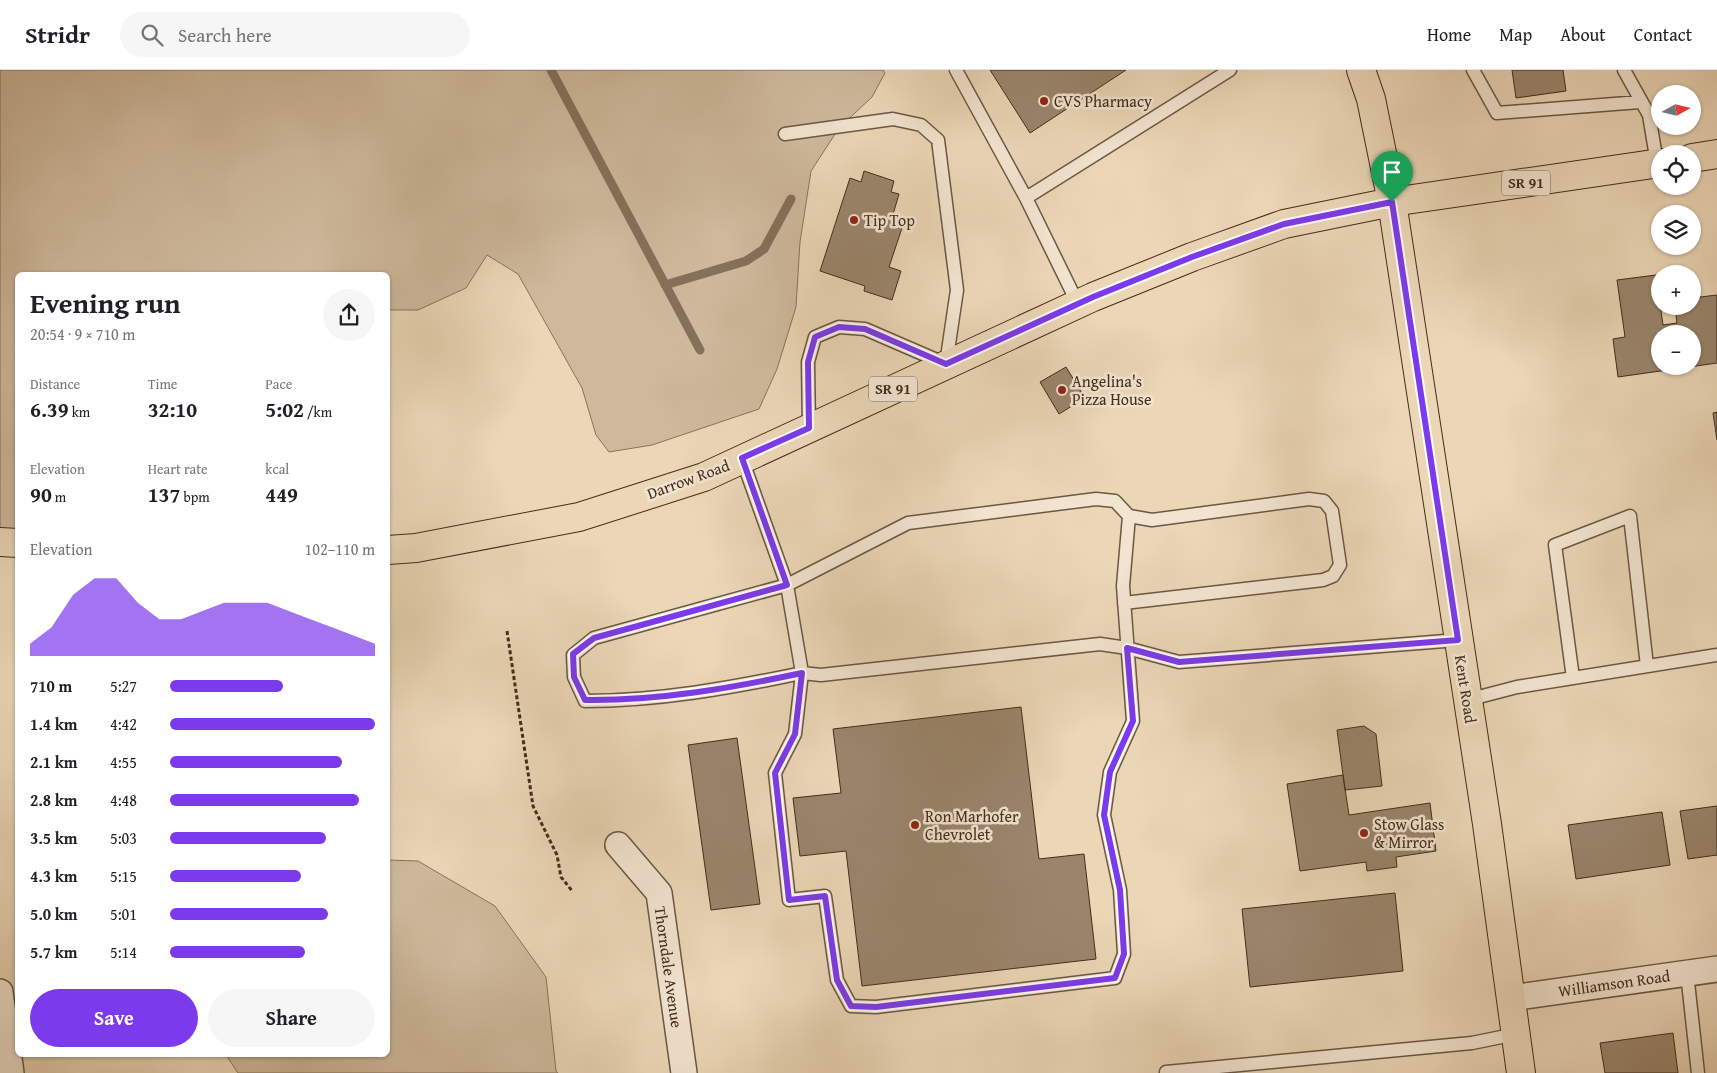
<!DOCTYPE html>
<html lang="en">
<head>
<meta charset="utf-8">
<style>
	body { margin:0; font-family:"Gentium Book Plus",serif; background:#f6f6f6; color:#202124; height:100vh; display:flex; flex-direction:column; font-size:19px; white-space:nowrap }
	* { box-sizing:border-box; margin:0 }
	p { font-size:16px; color:#757577 }
	.icon { flex:none; width:28px; height:28px; fill:none; stroke:currentColor; stroke-width:2; stroke-linecap:round; stroke-linejoin:round }
	.map { position:relative; flex:1; overflow:hidden }
	.panel { position:absolute; left:15px; top:202px; width:375px; height:785px; display:flex; flex-direction:column; background:#fff; border-radius:8px; box-shadow:0 1px 4px #0004 }
	.panel>* { flex:none }
	.needle { width:32px; rotate:82deg }
	.fabs { position:absolute; left:1651px; top:15px; display:grid; gap:10px }
	.fabs a { display:grid; place-items:center; width:50px; height:50px; border-radius:50%; background:#fff; box-shadow:0 1px 4px #0004; font-size:25px }
	.pin { position:absolute; display:grid; place-items:center; width:42px; height:42px; color:#fff; margin:-51px -21px; border-radius:50% 50% 50% 0; rotate:-45deg; box-shadow:0 0 5px #0007 }
	.pin .icon { rotate:45deg }
	.round { display:grid; place-items:center; flex:none; width:52px; height:52px; border-radius:26px; background:#f6f6f6 }
	.overview { display:flex; align-items:center; justify-content:space-between; height:85px; padding:0 15px }
	h1 { font-size:28px; font-weight:700; line-height:38px }
	.metrics { display:grid; grid-template-columns:repeat(3,1fr); gap:8px; height:85px; padding:5px 15px }
	.metrics div { display:grid; align-content:center }
	.metrics b { font-size:21px; font-weight:700 }
	.metrics small { font-size:14px; font-weight:400 }
	.metrics p { font-size:14px }
	.chart { height:140px; padding:10px 15px }
	.chart p { display:flex; justify-content:space-between }
	.chart svg { width:100%; height:90px; margin-top:5px; fill:#7c3aed; opacity:.7 }
	.button { display:flex; gap:10px; margin-top:auto; padding:10px 15px }
	.button a { flex:1; height:58px; border-radius:30px; background:#7c3aed; color:#fff; font-size:20px; font-weight:700; line-height:58px; text-align:center }
	.button a+a { background:#f6f6f6; color:#202124 }
	ul { padding:0 15px; list-style:none; font-size:16px }
	li { display:grid; grid-template-columns:80px 60px 1fr; align-items:center; height:38px }
	li i { height:12px; border-radius:6px; background:#7c3aed }
	header { display:flex; align-items:center; gap:30px; box-sizing:border-box; height:70px; padding:0 25px; background:#fff; border-bottom:1px solid #e0e0e0 }
	header strong { font-size:24px }
	nav { display:flex; gap:28px; margin-inline-start:auto; font-size:18px }
	.search { width:350px; height:45px; background:#f6f6f6; display:flex; align-items:center; gap:12px; box-sizing:border-box; padding:0 18px; border-radius:28px; color:#757577; font-size:19px }
	.map>svg:first-child { display:block }
	.green { fill:#ceb99c; stroke:#88735c }
	.lines { fill:none; stroke-linecap:round; stroke-linejoin:round }
	.stream { stroke:#857059; stroke-width:9 }
	.building { fill:#9a856c; stroke:#422d1c; fill-rule:evenodd }
	.lane-casing { stroke:#6c5742; stroke-width:15 }
	.street-casing { stroke:#6c5742; stroke-width:28 }
	.primary-casing { stroke:#422d1c; stroke-width:30 }
	.path { stroke:#422d1c; stroke-width:3; stroke-dasharray:4 2.5; stroke-linecap:butt }
	.lane { stroke:#f2e4d0; stroke-width:12 }
	.street { stroke:#f2e4d0; stroke-width:25 }
	.primary { stroke:#ebd6b6; stroke-width:28 }
	.route-casing { stroke:#fff; stroke-width:10 }
	.route { stroke:#7c3aed; stroke-width:6 }
	.poi-dot { fill:#8f2418; stroke:#f2e4d0; stroke-width:2 }
	.labels { text-anchor:middle; stroke-width:5; stroke-linejoin:round; paint-order:stroke }
	.shield { fill:#f2e4d0; stroke:#776452; stroke-width:1 }
	.shield-label { font-size:15px; font-weight:bold; fill:#422d1c }
	.poi-label { font-size:16px; fill:#422d1c; stroke:#f2e4d0; text-anchor:start }
	.street-label { font-size:16px; fill:#422d1c; stroke:#f2e4d0 }
</style>
</head>
<body>
<header>
<strong>Stridr</strong>
<div class="search"><svg class="icon" aria-label="search" viewBox="0 0 24 24"><circle cx="10" cy="10" r="6"/><path d="M15 15l6 6"/></svg>Search here</div>
<nav><a>Home</a><a>Map</a><a>About</a><a>Contact</a></nav>
</header>
<div class="map">
<svg width="1717" height="1003" viewBox="0 0 1717 1003">
	<rect width="100%" height="100%" fill="#ebd6b6"/>
	<filter id="stains"><feTurbulence type="fractalNoise" baseFrequency=".004" numOctaves="4"/><feColorMatrix values="0 0 0 0 .2 0 0 0 0 .09 0 0 0 0 .02 0 0 0 .5 -.17"/></filter>
	<radialGradient id="worn" r=".72"><stop offset=".6" stop-color="#630" stop-opacity="0"/><stop offset="1" stop-color="#630" stop-opacity=".3"/></radialGradient>
	<path class="green" d="M0,0h883l2,3 -13,24 -33,31 -28,43 -11,71 -4,65 -19,62 -18,40 -107,36 -43,7 -13,-17 -14,-47 -64,-114 -31,-19 -21,33 -48,22h-30v-35h-370l-1,268 -17,-1z
		M388,790l30,1 77,45 51,71 10,94 2,2h-320l-12,-18h162z"/>
	<g class="lines">
		<path class="stream" d="M551,0l149,280
			M665,215l81,-24 18,-12 27,-50"/>
	</g>
	<path class="building" d="M990,0h136l-96,63z
		M1512,0h51l3,21 -50,7z
		M864,101l30,10 -3,11 8,2 -7,24 12,4 -15,45 12,4 -9,29 -28,-9 1,-5 -45,-15 30,-93 11,4z
		M1656,205l7,50 14,-2 -2,-17h17v-8l25,-3v68l-99,14 -5,-38 12,-2 -8,-57zM1660,264h32v32h-32z
		M1066,297l19,31 -26,16 -19,-32z
		M1717,342v28l-4,-27z
		M1021,637l18,152 45,-5 12,105 -234,27 -16,-135 -46,5 -7,-58 48,-5 -8,-64z
		M1364,656l12,8 6,52 -37,4 -8,-60z
		M737,668l23,166 -49,6 -23,-165z
		M1343,705l6,40 81,-12 6,48 -40,6 1,10 -30,4 -1,-9 -66,9 -13,-87z
		M1717,736v49l-29,4 -8,-48z
		M1662,742l8,53 -94,14 -8,-54z
		M1395,823l8,78 -153,16 -8,-78z
		M1673,963l5,40h-73l-5,-30z"/>
	<g class="lines">
		<g class="lane-casing">
			<path id="lane" d="M956,0l70,128 52,106
				M1473,0l24,43 143,-11
				M1624,0l25,45 8,48
				M785,64l108,-15 28,6 17,15 19,150 -11,74 -81,-35 -26,-2 -24,10 -7,25 1,66
				M1026,128l204,-128
				M742,389l45,126 15,88 19,2 279,-31 27,4 52,14 279,-22
				M1096,429l19,2 14,15 -6,70 10,135 -23,51 -6,43 16,75 4,64 -9,24 -239,29 -25,-1 -14,-26 -12,-84 -36,4 -14,-127 20,-39 7,-61c-71,15 -144,28 -217,28l-11,-24 -1,-22 21,-17 193,-53 121,-62z
				M1124,533l199,-23 10,-4 7,-11 -8,-54 -8,-10 -15,-2 -157,21 -23,-4
				M1573,608l-18,-133 75,-29 17,150
				M1467,630l50,-13 200,-32
				M1687,903l11,100
				M1166,1002l306,-29 44,-9"/>
		</g>
		<g class="street-casing">
			<path id="street" d="M618,775l41,48 25,180
				M0,922l11,81
				M1511,928l206,-29"/>
		</g>
		<g class="primary-casing">
			<path id="primary" d="M1361,0l10,29 21,103 95,622 34,249
				M1692,88l25,-4
				M0,472l18,1
				M388,480l28,-2 163,-31 125,-40 389,-180 99,-40 92,-33 108,-22 268,-39"/>
		</g>
		<path class="path" d="M507,561l26,175 24,49 4,22 12,15"/>
		<use href="#lane" class="lane"/>
		<use href="#street" class="street"/>
		<use href="#primary" class="primary"/>
	</g>
	<g class="lines">
		<g class="route-casing">
			<path id="route" d="M1392,132l66,438 -279,22 -52,-14 6,73 -23,51 -6,43 16,75 4,64 -9,24 -239,29 -25,-1 -14,-26 -12,-84 -36,4 -14,-127 20,-39 7,-61c-71,15 -144,28 -217,27l-11,-23 -1,-23 21,-16 193,-53 -45,-127 67,-30 -1,-66 7,-25 24,-10 26,2 81,35 147,-67 99,-40 92,-33z"/>
		</g>
		<use href="#route" class="route"/>
	</g>
	<g class="poi-dot">
		<circle cx="1044" cy="31" r="5"/>
		<circle cx="854" cy="150" r="5"/>
		<circle cx="1062" cy="320" r="5"/>
		<circle cx="915" cy="755" r="5"/>
		<circle cx="1364" cy="763" r="5"/>
	</g>
	<g class="labels">
		<g class="shield">
			<rect x="1502" y="100.5" width="48" height="25" rx="4"/>
			<rect x="869" y="306.5" width="48" height="25" rx="4"/>
		</g>
		<g class="shield-label">
			<text x="1526" y="118">SR 91</text>
			<text x="893" y="324">SR 91</text>
		</g>
		<g class="poi-label">
			<text x="1054" y="37">CVS Pharmacy</text>
			<text x="864" y="156">Tip Top</text>
			<text x="1072" y="317">Angelina's<tspan x="1072" dy="18">Pizza House</tspan></text>
			<text x="925" y="752">Ron Marhofer<tspan x="925" dy="18">Chevrolet</tspan></text>
			<text x="1374" y="760">Stow Glass<tspan x="1374" dy="18">&amp; Mirror</tspan></text>
		</g>
		<g class="street-label">
			<text transform="translate(688 409) rotate(-20)" y="6">Darrow Road</text>
			<text transform="translate(1466 619) rotate(81)" y="6">Kent Road</text>
			<text transform="translate(669 897) rotate(82)" y="6">Thorndale Avenue</text>
			<text transform="translate(1614 913) rotate(-8)" y="6">Williamson Road</text>
		</g>
	</g>
	<rect width="100%" height="100%" filter="url(#stains)"/>
	<rect width="100%" height="100%" fill="url(#worn)"/>
</svg>
<div class="fabs">
<a><svg class="needle" viewBox="-14 -14 28 28"><path d="M0-13l5 13h-10z" fill="#e53935"/><path d="M0 13l5-13h-10z" fill="#757577"/></svg></a>
<a><svg class="icon" aria-label="locate" viewBox="0 0 24 24"><circle cx="12" cy="12" r="6"/><path d="M12 2v4M12 18v4M2 12h4M18 12h4"/></svg></a>
<a><svg class="icon" aria-label="layers" viewBox="0 0 24 24"><path d="M12 4l9 5-9 5-9-5zM3 14l9 5 9-5"/></svg></a>
<a>+</a>
<a>−</a>
</div>
<div class="pin" style="left:1392px;top:132px;background:#1e9e55"><svg class="icon" aria-label="arrive" viewBox="0 0 24 24"><path d="M6 21V4h12l-3 4 3 4H6"/></svg></div>
<section class="panel">
<div class="overview"><div><h1>Evening run</h1><p>20:54 · 9 × 710 m</p></div><a class="round"><svg class="icon" aria-label="share" viewBox="0 0 24 24"><path d="M12 15V3M7 8l5-5 5 5M5 13v7h14v-7"/></svg></a></div>
<div class="metrics">
<div><p>Distance</p><b>6.39<small> km</small></b></div>
<div><p>Time</p><b>32:10</b></div>
<div><p>Pace</p><b>5:02<small> /km</small></b></div>
</div>
<div class="metrics">
<div><p>Elevation</p><b>90<small> m</small></b></div>
<div><p>Heart rate</p><b>137<small> bpm</small></b></div>
<div><p>kcal</p><b>449</b></div>
</div>
<div class="chart"><p><span>Elevation</span>102–110 m</p>
<svg viewBox="0 0 160 44" preserveAspectRatio="none"><path d="M0 44V38L10 30L20 14L30 6L40 6L50 18L60 26L70 26L80 22L90 18L100 18L110 18L120 22L130 26L140 30L150 34L160 38V44z"/></svg>
</div>
<ul>
<li><b>710 m</b>5:27<i style="width:55%"></i></li>
<li><b>1.4 km</b>4:42<i style="width:100%"></i></li>
<li><b>2.1 km</b>4:55<i style="width:84%"></i></li>
<li><b>2.8 km</b>4:48<i style="width:92%"></i></li>
<li><b>3.5 km</b>5:03<i style="width:76%"></i></li>
<li><b>4.3 km</b>5:15<i style="width:64%"></i></li>
<li><b>5.0 km</b>5:01<i style="width:77%"></i></li>
<li><b>5.7 km</b>5:14<i style="width:66%"></i></li>
</ul>
<div class="button"><a>Save</a><a>Share</a></div>
</section>
</div>
</body>
</html>
